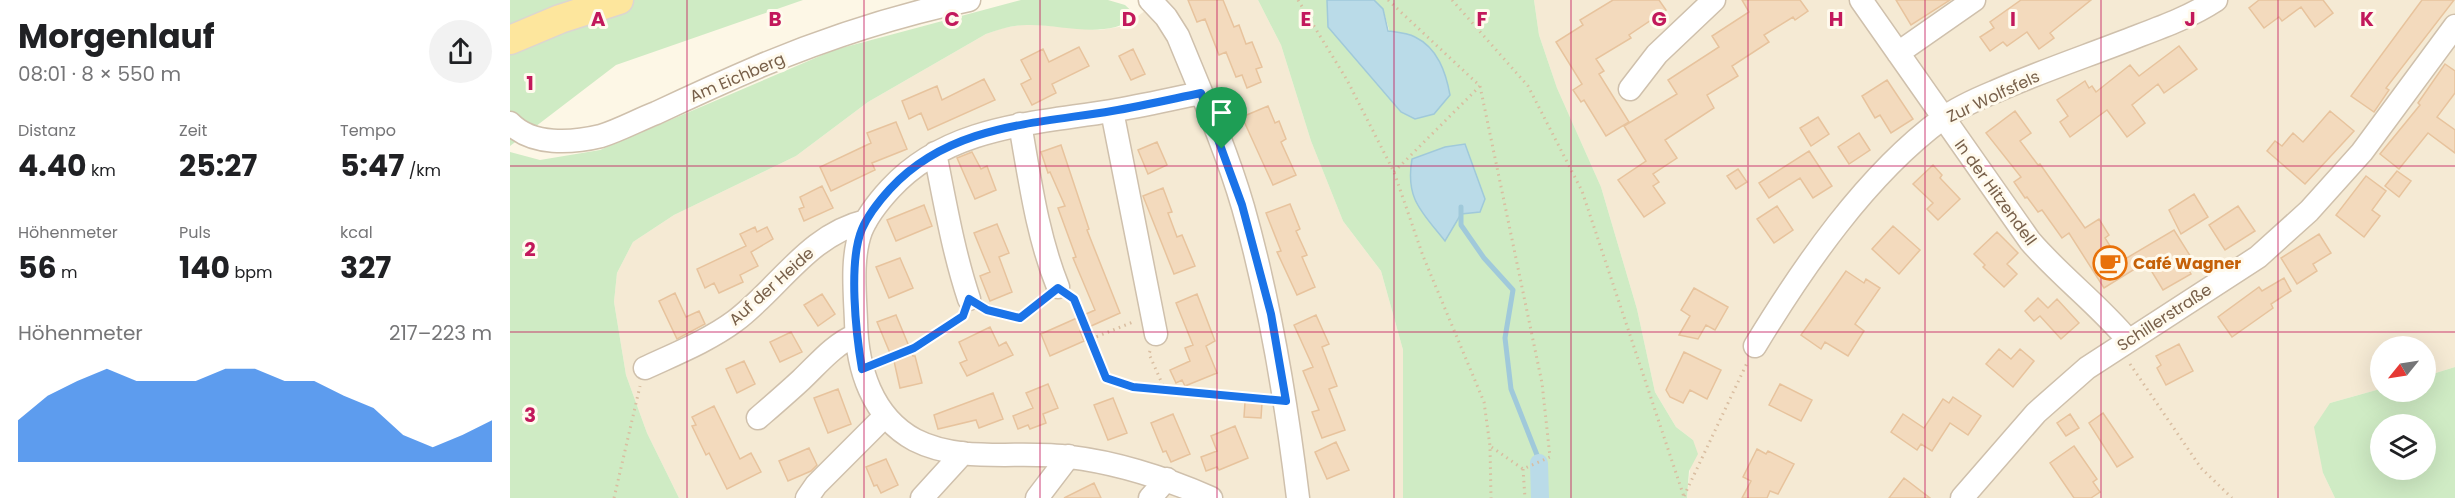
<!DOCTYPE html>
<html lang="de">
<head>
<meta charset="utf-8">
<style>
	body { margin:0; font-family:Poppins,sans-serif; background:#f2f2f2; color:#202124; height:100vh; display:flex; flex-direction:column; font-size:22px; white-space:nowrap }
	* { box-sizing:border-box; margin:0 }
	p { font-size:20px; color:#757577 }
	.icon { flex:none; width:33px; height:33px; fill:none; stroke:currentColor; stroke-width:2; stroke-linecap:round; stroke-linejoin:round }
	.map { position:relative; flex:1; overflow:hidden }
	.side { display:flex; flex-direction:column; background:#fff; width:510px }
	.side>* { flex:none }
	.needle { width:39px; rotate:240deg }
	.fabs { position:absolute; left:1860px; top:336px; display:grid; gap:12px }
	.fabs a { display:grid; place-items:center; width:66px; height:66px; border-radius:50%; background:#fff; box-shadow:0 6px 24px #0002; font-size:30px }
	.pin { position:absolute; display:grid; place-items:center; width:51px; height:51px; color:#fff; margin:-62px -26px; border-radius:50% 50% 50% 0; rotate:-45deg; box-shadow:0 0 6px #0007 }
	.pin .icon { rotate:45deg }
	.round { display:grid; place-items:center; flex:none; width:63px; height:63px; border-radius:32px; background:#f2f2f2 }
	.headline { display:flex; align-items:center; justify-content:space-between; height:102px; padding:0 18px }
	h1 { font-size:33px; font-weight:700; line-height:45px }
	.figures { display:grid; grid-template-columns:repeat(3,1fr); gap:9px; height:102px; padding:6px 18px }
	.figures div { display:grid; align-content:center }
	.figures b { font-size:30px; font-weight:700 }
	.figures small { font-size:16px; font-weight:400 }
	.figures p { font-size:16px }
	.chart { height:168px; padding:12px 18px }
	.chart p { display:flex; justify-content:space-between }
	.chart svg { width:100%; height:108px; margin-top:6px; fill:#1a73e8; opacity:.7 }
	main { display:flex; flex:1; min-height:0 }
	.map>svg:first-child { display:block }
	.residential { fill:#f5ead4 }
	.green { fill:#cfebc4; fill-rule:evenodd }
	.water { fill:#badbe8; stroke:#a0c9da; stroke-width:1.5 }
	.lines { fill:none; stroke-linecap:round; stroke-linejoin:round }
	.stream { stroke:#a0c9da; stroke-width:5 }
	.canal { stroke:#badbe8; stroke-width:18 }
	.building { fill:#f3dabd; stroke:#e7c39d; stroke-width:1.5 }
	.minor-casing { stroke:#cfc0ac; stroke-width:25 }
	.major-casing { stroke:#dcd6d0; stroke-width:31 }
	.path { stroke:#d9bda0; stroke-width:3; stroke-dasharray:1.5 4.5; stroke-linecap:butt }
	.minor { stroke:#fff; stroke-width:22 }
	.major { stroke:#fde69d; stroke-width:28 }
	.route-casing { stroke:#fff; stroke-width:12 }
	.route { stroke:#1a73e8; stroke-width:8 }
	.grid { fill:none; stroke:#c2185b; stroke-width:1.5; stroke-opacity:0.55 }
	.labels { text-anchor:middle; stroke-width:6; stroke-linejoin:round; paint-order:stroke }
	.street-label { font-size:16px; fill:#78604a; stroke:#fffaed }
	.food-label { font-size:16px; font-weight:bold; fill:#c56008; stroke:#fffaed; text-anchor:start }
	.grid-label { font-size:20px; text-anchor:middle; font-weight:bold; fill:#c2185b; stroke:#fffaed; stroke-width:6; stroke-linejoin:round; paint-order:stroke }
</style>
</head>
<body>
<main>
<section class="side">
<div class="headline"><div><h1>Morgenlauf</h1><p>08:01 · 8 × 550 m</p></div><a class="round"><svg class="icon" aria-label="share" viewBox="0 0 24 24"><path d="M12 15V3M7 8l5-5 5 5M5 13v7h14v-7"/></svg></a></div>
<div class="figures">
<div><p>Distanz</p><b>4.40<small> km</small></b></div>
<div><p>Zeit</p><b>25:27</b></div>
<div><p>Tempo</p><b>5:47<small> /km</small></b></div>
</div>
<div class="figures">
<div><p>Höhenmeter</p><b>56<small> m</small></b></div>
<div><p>Puls</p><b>140<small> bpm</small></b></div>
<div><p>kcal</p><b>327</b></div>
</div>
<div class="chart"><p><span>Höhenmeter</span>217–223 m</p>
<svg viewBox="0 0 160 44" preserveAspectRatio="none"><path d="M0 44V27L10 17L20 11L30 6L40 11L50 11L60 11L70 6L80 6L90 11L100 11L110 17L120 22L130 33L140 38L150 33L160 27V44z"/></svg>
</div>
</section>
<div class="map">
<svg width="1945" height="498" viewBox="0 0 1945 498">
	<rect width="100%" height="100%" fill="#fdf7e6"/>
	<path class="residential" d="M649,0h99l23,45 30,96 32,80 38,50 22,79v148h-724l-32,-65 -21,-58 -12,-73 3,-29 16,-31 41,-27 122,-59 72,-54 118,-68 17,-6 24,-4 73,6 25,-4z
		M1024,0h921v367l-29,9v-30h-46v43l-50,14 -7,70 12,25h-648l6,-58 -17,-13 -21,-35 -18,-83 -36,-122 -44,-99 -18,-53z"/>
	<path class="green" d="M0,0h293l-187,65 -106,81z
		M511,0h87l17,5 12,11c-31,25 -73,8 -110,9 -14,0 -27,4 -41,9l-118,68 -72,54 -122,59 -41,27 -16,31 -3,29 12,73 21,58 32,65h-169v-346l30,8 60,-10 234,-100z
		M748,0h69l1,27 73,85 14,7 -32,-110 -9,-9h160l5,35 18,53 44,99 36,122 18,83 21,35 17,13 5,14 -9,17 -2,27h-284v-148l-22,-79 -38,-50 -32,-80 -30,-96zM955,144l15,68 -19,2 -16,26z
		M1945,367v131h-120l-12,-25 -9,-46 16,-24 50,-14v3h46v-16zM1870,424h46v46h-46z"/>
	<path class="water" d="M817,0h47l9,9 5,22c8,1 20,2 27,6 23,11 31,36 35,58l-16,19 -19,5 -14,-7 -73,-85z
		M955,144l20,55 -5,13 -19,2 -16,27c-23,-29 -40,-42 -33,-82l33,-12z"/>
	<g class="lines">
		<path class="stream" d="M951,207v18l23,33 29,32 -8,48 6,51 28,71"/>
		<path class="canal" d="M1029,463l1,35"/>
	</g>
	<path class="building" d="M678,0h35l11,27 5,-2 7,19 6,-2 10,25 -6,2 5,13 -14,6 -5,-13 -6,2 -10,-25 -7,3 -14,-36 -8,3z
		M1103,0h46l7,10 -37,25 2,3 -35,21 8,12 -5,3 30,48 -23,14 -22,-36 -3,2 -8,-12 9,-6 -26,-42 27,-17 -3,-5z
		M1232,0h58l8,11 -13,9 -2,-3 -29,18 5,7 -37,24 6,10 -31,19 7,13 -49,32 12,18 -24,16 6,8 -6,4 12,17 -21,14 -26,-37 28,-19 -22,-35 53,-32 -9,-14 51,-33 -7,-11 37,-24z
		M1386,0h54l-39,25z
		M1511,0h70l-41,33 4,5 -15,11 -12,-17 -20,14 -4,-4 -13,9 -10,-14 14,-9 -4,-6z
		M1749,0h64l10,13 -18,14 -14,-20 -19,14 -3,-4 -15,11 -15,-20z
		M1912,0h32l-68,88 3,2 -15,22 -23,-16z
		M1669,46l18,23 -33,24 -6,-9 -26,21 13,18 -18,14 -20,-27 -37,27 -10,-15 8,-6 -11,-16 28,-19 4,7 3,-2 4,6 34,-27 9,11z
		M569,47l10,19 -37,18 4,9 -24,12 -11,-21 10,-5 -10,-19 22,-11 6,13z
		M623,49l12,25 -14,6 -12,-24z
		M1935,64l10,7v22l-18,24 18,13v23l-27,-20 -29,36 -19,-15 40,-49 -2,-2z
		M474,79l11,21 -67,30 -7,-17 -12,6 -7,-18 35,-15 5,14z
		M1377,80l26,39 -22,14 -11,-18 -5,3 -13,-22z
		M758,106l7,17 4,-2 7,18 -5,3 15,33 -23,10 -31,-68z
		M1505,111l16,22 -11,8 18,24 2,-1 45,64 14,-9 10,16 -4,3 15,24 54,-32 20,32 -7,5 4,7 -28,16 -17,-28 -42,26 -35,-55 -7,5 -20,-28 -4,2 -11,-15 -2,1 -11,-16 7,-5 -35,-44z
		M1820,111l24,20 -49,53 -38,-33 8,-10 7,5 11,-13 10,9z
		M1308,117l11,17 -18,12 -11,-18z
		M386,122l11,27 -35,14 3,7 -44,21 -11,-24 51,-24 -4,-10z
		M1349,133l11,17 -21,14 -11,-17z
		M647,142l10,23 -19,9 -10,-24z
		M551,145l28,84 -2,1 33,83 -40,18 4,10 -34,15 -9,-22 54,-24 -22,-52 3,-1 -18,-49 7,-2 -15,-34 -2,1 -7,-21z
		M1299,151l23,35 -19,12 -13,-20 -31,20 -10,-15z
		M462,152l9,17 6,-3 9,24 -21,9 -18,-41z
		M1423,165l9,10 -2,3 20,21 -22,21 -11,-11 6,-6 -20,-19z
		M1228,169l9,13 -11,7 -9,-13z
		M1887,171l14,10 -12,16 -14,-11z
		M1856,176l20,15 -14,19 8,6 -16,21 -28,-22z
		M312,186l11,22 -29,13 -5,-12 5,-2 -4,-10z
		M653,188l9,24 -4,1 9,24 5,-2 13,31 -21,8 -31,-78z
		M1684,194l14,23 -27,17 -12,-24z
		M780,204l10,25 -4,2 11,24 -5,2 13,30 -18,8 -20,-43 4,-1 -15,-38z
		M414,205l8,21 -36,15 -9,-21z
		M1267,206l16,24 -19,13 -17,-24z
		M1728,206l17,25 -30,19 -16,-25z
		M487,224l12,29 -10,4 13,35 -22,9 -10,-25 10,-4 -16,-39z
		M1383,226l27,24 -21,24 -27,-25z
		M245,227l2,5 10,-5 6,12 -22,13 7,14 -18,9 3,7 -24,11 -5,-10 -9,5 -8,-19 49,-23 -6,-12z
		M1487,232l21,21 -11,11 10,10 -13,13 -21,-20 2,-2 -11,-11z
		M1809,234l12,19 -18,11 4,7 -20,13 -16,-26z
		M390,258l13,30 -24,10 -13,-31z
		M1336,271l18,12 2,-4 14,9 -25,36 9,7 -16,25 -23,-14 -4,7 -20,-14z
		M1774,278l7,13 -20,13 2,4 -41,29 -14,-20 41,-30 3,4z
		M1184,288l34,19 -13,23 -9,-5 -8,14 -19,-4 11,-19 -9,-6z
		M165,293l11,24 13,-6 6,13 -28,15 -18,-38z
		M312,294l13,20 -17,12 -14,-21z
		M687,294l18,47 -9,5 11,27 -32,13 -3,-6 -6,3 -6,-13 20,-9 -5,-13 8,-3 -17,-42z
		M1528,298l10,10 9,-9 22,24 -18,16 -21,-23 -6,5 -9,-10z
		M386,315l17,41h2l7,27 -22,5 -8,-36 -2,1 -13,-31z
		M806,315l13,29 -7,3 15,39 -8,3 16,41 -23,8 -10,-26 7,-2 -16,-39 10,-4 -19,-42z
		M480,327l9,19 7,-4 7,13 -46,21 -7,-13 7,-3 -8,-18z
		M281,332l11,20 -22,10 -10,-20z
		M1669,344l14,27 -27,14 -9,-17 4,-3 -5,-9z
		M1489,349l12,10 9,-10 14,12 -21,26 -27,-23z
		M1174,352l37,18 -14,29 -17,-9 -7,13 -13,-6 -4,-7z
		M234,361l11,23 -18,9 -11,-24z
		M538,384l10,24 -15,6 3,9 -16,6 -2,-4 -10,4 -5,-13 20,-8 -7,-15z
		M1270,384l32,16 -11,21 -32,-16z
		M328,389l13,35 -23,9 -14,-35z
		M483,393l10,26 -24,9 -3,-8 -38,9 -4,-14z
		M1443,397l28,19 -13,19 -18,-12 -18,28 -11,-7 -4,6 -26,-18 12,-18 21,14 19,-29 6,4z
		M603,398l14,35 -19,7 -14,-35z
		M735,402l17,1 -1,15 -17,-1z
		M204,406l26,53 11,-6 10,19 -34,17 -18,-36 -3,2 -14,-29 4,-1 -4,-8z
		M1593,413l30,44 -16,10 -28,-44z
		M663,414l17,40 -19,8 -5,-11 -3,1 -12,-29z
		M1560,414l9,14 -13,8 -9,-13z
		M725,426l13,32 -29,12 -2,-3 -11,4 -5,-14 16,-6 -6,-15z
		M826,442l13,28 -22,9 -12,-27z
		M1564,446l23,33 -4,3 7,10 -9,6h-17l-24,-35z
		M299,448l8,17 -6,6 -23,10 -9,-20z
		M1247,449l9,5 2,-3 26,13 -16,30 -8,-3 -3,7h-25l9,-17 -8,-4z
		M376,459l12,26 -17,8 -4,-8 -3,1 -8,-19z
		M1394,478l26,20h-41z
		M584,483l7,15h-37z"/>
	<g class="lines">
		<g class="minor-casing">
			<path id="minor" d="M640,0l16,17 12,19c23,56 48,113 65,171 27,95 43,192 55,291
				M1351,0l169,241c30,35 68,63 98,99
				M1388,53l76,-53
				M1120,89l27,-35 57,-54
				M691,93c-30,6 -60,13 -90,18 -79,13 -163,15 -221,78 -11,12 -23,27 -29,42 -10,27 -6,62 -5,91 1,46 16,95 59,118 47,24 105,10 155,17 50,6 95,21 141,41
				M602,111l44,223
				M0,123c22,23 62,20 91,13 19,-6 37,-16 55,-23 34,-16 69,-32 104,-47 67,-28 138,-51 209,-66
				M510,124c10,56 17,111 38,163
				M425,153c10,49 18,98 34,146
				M1245,346c48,-79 111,-171 187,-227 15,-11 35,-20 52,-27 45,-20 93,-36 139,-54 29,-11 57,-21 83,-38
				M135,368c30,-14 63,-27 90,-47 45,-34 73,-86 131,-100
				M248,418c15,-13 29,-25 43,-38 18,-17 32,-35 55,-45
				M297,498l9,-13 69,-69
				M412,498l41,-45
				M527,498l32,-42
				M640,498l17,-19
				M1452,498l74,-85 51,-45 171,-111 51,-46 53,-59 93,-126"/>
		</g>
		<g class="major-casing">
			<path id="major" d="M0,40l50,-21 59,-19"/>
		</g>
		<path class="path" d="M788,0l49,80 47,92 29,84 61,146 6,44 1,52
			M878,0l92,86 62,297 8,74 -27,12 -33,-23
			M942,0l76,86 54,105 102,306
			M884,172l86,-86
			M563,298l33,80 27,9 133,13
			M474,308l36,10 24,-19
			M581,339l42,-17
			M640,351l-1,3 16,36
			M369,362l35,-15 49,-30
			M1620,364l71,104 31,30
			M1013,469l2,29
			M1174,496l63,-133
			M104,498l26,-112"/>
		<use href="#minor" class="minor"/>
		<use href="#major" class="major"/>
	</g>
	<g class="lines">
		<g class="route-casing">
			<path id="route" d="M691,93l41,112 29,109 15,87 -153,-14 -27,-9 -32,-79 -16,-11 -38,30 -33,-8 -18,-11 -6,17 -49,32 -52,21c-6,-35 -14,-107 0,-140 6,-14 18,-29 28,-40 59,-64 143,-65 222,-78 30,-5 60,-12 89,-18z"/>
		</g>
		<use href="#route" class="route"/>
	</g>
	<path class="grid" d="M177,0v498M354,0v498M530,0v498M707,0v498M884,0v498M1061,0v498M1238,0v498M1415,0v498M1591,0v498M1768,0v498M0,166h1945M0,332h1945"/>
	<defs>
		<g id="cafe-ring" transform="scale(1.725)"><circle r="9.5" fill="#fffaed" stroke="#e8710a" stroke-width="1.5"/><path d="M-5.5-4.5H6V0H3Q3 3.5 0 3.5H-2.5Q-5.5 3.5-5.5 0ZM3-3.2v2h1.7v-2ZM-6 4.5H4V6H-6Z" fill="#e8710a"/></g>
	</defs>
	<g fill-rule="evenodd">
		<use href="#cafe-ring" x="1600" y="263"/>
	</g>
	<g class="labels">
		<g class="street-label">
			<text transform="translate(227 77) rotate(-23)" y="6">Am Eichberg</text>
			<text transform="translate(1483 96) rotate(-25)" y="6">Zur Wolfsfels</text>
			<text transform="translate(1486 192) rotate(54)" y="6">In der Hitzendell</text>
			<text transform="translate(261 286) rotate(-42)" y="6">Auf der Heide</text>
			<text transform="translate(1654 317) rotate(-33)" y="6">Schillerstraße</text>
		</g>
		<g class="food-label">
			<text x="1623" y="269">Café Wagner</text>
		</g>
	</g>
	<g class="grid-label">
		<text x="88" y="26">A</text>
		<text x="265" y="26">B</text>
		<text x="442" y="26">C</text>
		<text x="619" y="26">D</text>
		<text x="796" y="26">E</text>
		<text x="972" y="26">F</text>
		<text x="1149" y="26">G</text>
		<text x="1326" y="26">H</text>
		<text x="1503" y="26">I</text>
		<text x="1680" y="26">J</text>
		<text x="1857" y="26">K</text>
		<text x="20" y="90">1</text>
		<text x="20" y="256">2</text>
		<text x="20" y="422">3</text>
	</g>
</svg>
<div class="fabs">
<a><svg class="needle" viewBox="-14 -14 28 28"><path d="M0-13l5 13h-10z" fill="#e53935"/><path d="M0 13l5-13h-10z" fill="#757577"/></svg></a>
<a><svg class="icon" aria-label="layers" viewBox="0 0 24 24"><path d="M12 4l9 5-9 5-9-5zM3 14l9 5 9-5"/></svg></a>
</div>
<div class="pin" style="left:712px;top:149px;background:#1e9e55"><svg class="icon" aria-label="arrive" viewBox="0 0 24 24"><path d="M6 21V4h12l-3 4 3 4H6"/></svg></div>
</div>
</main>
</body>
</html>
